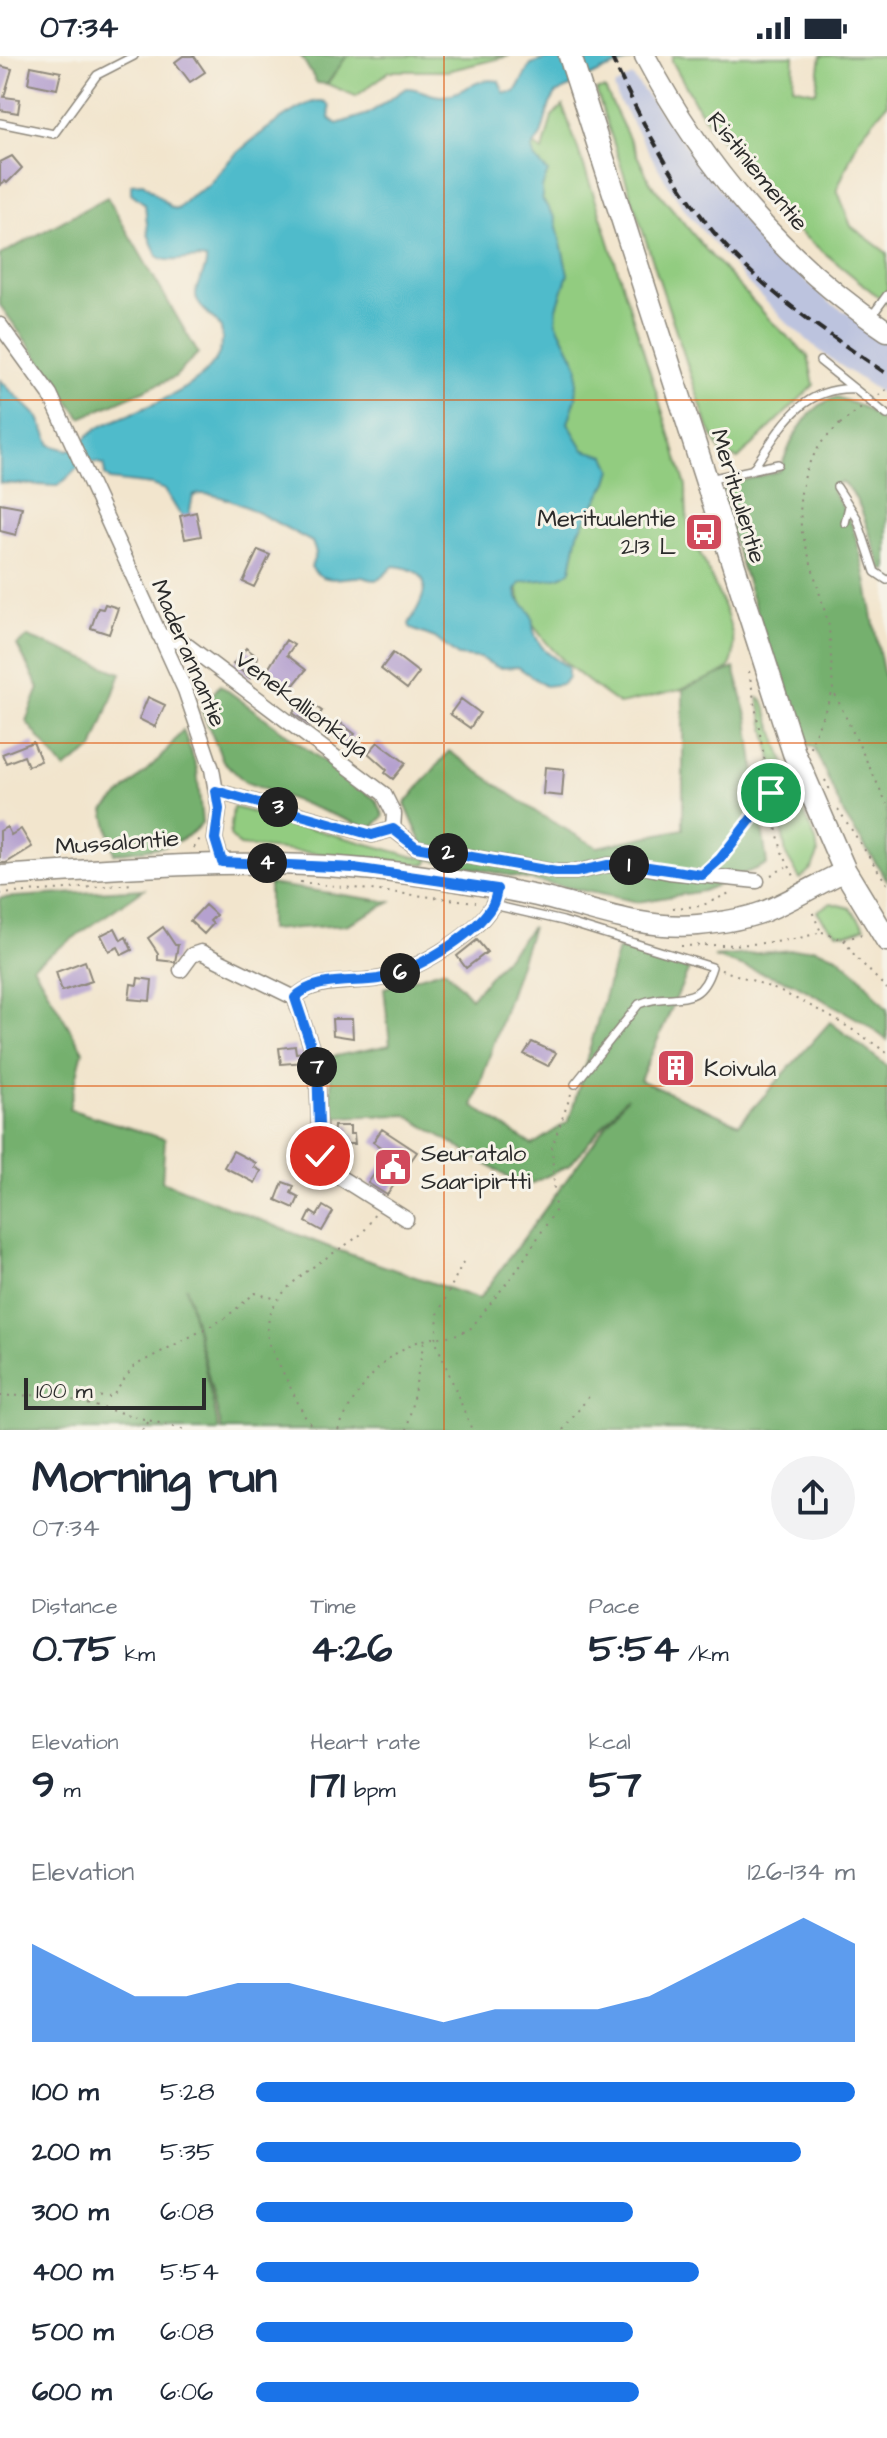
<!DOCTYPE html>
<html lang="en">
<head>
<meta charset="utf-8">
<style>
	body { margin:0; font-family:"Architects Daughter",sans-serif; background:#f2f2f3; color:#1f2937; height:100vh; display:flex; flex-direction:column; font-size:30px; white-space:nowrap }
	* { box-sizing:border-box; margin:0 }
	p { font-size:26px; color:#747a83 }
	.icon { flex:none; width:44px; height:44px; fill:none; stroke:currentColor; stroke-width:2; stroke-linecap:round; stroke-linejoin:round }
	.map { position:relative; height:1374px; overflow:hidden }
	.drawer { display:flex; flex-direction:column; background:#fff; flex:1 }
	.drawer>* { flex:none }
	.scale { position:absolute; left:24px; bottom:20px; width:182px; box-sizing:border-box; padding-left:8px; border:4px solid #2b2b2b; border-top:0; font-size:22px; line-height:28px; white-space:nowrap; color:#2b2b2b; -webkit-text-stroke:6px #f7f3e8; paint-order:stroke }
	.pin { position:absolute; display:grid; place-items:center; width:68px; height:68px; color:#fff; margin:-34px; border:4px solid #fff; border-radius:50%; box-shadow:0 2px 8px #0007 }
	.km { position:absolute; width:40px; height:40px; margin:-20px; border-radius:50%; background:#222; color:#fff; font-size:22px; line-height:40px; text-align:center }
	.round { display:grid; place-items:center; flex:none; width:84px; height:84px; border-radius:42px; background:#f2f2f3 }
	.summary { display:flex; align-items:center; justify-content:space-between; height:136px; padding:0 32px }
	h1 { font-size:44px; font-weight:700; line-height:60px }
	.figures { display:grid; grid-template-columns:repeat(3,1fr); gap:12px; height:136px; padding:8px 32px }
	.figures div { display:grid; align-content:center }
	.figures b { font-size:40px; font-weight:700 }
	.figures small { font-size:22px; font-weight:400 }
	.figures p { font-size:22px }
	.chart { height:224px; padding:16px 32px }
	.chart p { display:flex; justify-content:space-between }
	.chart svg { width:100%; height:144px; margin-top:8px; fill:#1a73e8; opacity:.7 }
	ul { padding:0 32px; list-style:none; font-size:26px }
	li { display:grid; grid-template-columns:128px 96px 1fr; align-items:center; height:60px }
	li i { height:20px; border-radius:10px; background:#1a73e8 }
	.status { display:flex; justify-content:space-between; align-items:center; height:56px; padding:0 40px; background:#fff; direction:ltr }
	.status svg { height:22px; fill:currentColor }
	.map>svg:first-child { display:block }
	.industrial { fill:#bcc3de }
	.green { fill:#92cc80; stroke:#5e7c56; stroke-width:2 }
	.forest { fill:#75b06e; stroke:#506e4c; stroke-width:2 }
	.water { fill:#4fbbcb; stroke:#3d737b; stroke-width:2 }
	.building { fill:#b5a1cf }
	.lines { fill:none; stroke-linecap:round; stroke-linejoin:round }
	.lane-casing { stroke:#8e887c; stroke-width:10 }
	.street-casing { stroke:#8e887c; stroke-width:17 }
	.secondary-casing { stroke:#8e887c; stroke-width:23 }
	.primary-casing { stroke:#8e887c; stroke-width:25 }
	.path { stroke:#8e887c; stroke-width:2; stroke-dasharray:2 6; stroke-linecap:butt }
	.lane { stroke:#fff; stroke-width:7 }
	.street { stroke:#fff; stroke-width:14 }
	.secondary { stroke:#fff; stroke-width:20 }
	.primary { stroke:#fff; stroke-width:22 }
	.rail { stroke:#2b2b2b; stroke-width:4; stroke-dasharray:12 6; stroke-linecap:butt }
	.path-bridge { stroke:#8e887c; stroke-width:2; stroke-dasharray:2 6; stroke-linecap:butt }
	.route-casing { stroke:#fff; stroke-width:16 }
	.route { stroke:#1a73e8; stroke-width:10 }
	.grid { fill:none; stroke:#df570e; stroke-width:2; stroke-opacity:0.55 }
	.labels { text-anchor:middle; stroke-width:6; stroke-linejoin:round; paint-order:stroke }
	.street-label { font-size:24px; fill:#2b2b2b; stroke:#f7f3e8 }
	.poi-label { font-size:24px; fill:#2b2b2b; stroke:#f7f3e8; text-anchor:start }
</style>
</head>
<body>
<div class="status"><b>07:34</b><svg viewBox="0 0 49 12"><path d="M0 12V9h3v3zM5 12V6h3v6zM10 12V3h3v9zM15 12V0h3v12zM26 1h20v11H26zM47 4h2v5h-2z"/></svg></div>
<div class="map">
<svg width="887" height="1374" viewBox="0 0 887 1374">
	<rect width="100%" height="100%" fill="#f7f3e8"/>
	<filter id="ink" filterUnits="userSpaceOnUse"><feTurbulence type="fractalNoise" baseFrequency=".0125" numOctaves="2"/><feDisplacementMap in="SourceGraphic" scale="16" xChannelSelector="R" yChannelSelector="G"/><feConvolveMatrix kernelMatrix="1 2 1 2 8 2 1 2 1" color-interpolation-filters="sRGB"/></filter>
	<filter id="wash" filterUnits="userSpaceOnUse"><feTurbulence type="fractalNoise" baseFrequency=".006" numOctaves="4" result="noise"/><feDisplacementMap in="SourceGraphic" scale="32" xChannelSelector="R" yChannelSelector="G"/><feGaussianBlur stdDeviation="1.8" result="paint"/><feColorMatrix in="noise" values="0 0 0 0 0 0 0 0 0 0 0 0 0 0 0 0 0 1.4 0 .05"/><feComposite in="paint" operator="in"/></filter>
	<g filter="url(#wash)">
		<rect width="100%" height="100%" fill="#f2e5cd"/>
		<path class="industrial" d="M632,20l115,150 82,76 58,36v59l-62,-42 -38,-32 -44,-45 -55,-64 -21,-31 -49,-84 -4,-12z"/>
		<path class="green" d="M346,0h163l-62,15h-57l-34,25 -29,-12z
			M672,0h122l-1,31 23,5 5,-36h66v48l-28,34 -22,51 14,37 36,27v51l-104,-85 -84,-109 -27,-49z
			M605,33l45,93 56,68 65,71 37,35 6,29 -76,74 -16,-5 -14,-27 -112,-337z
			M563,50l36,104 87,276c0,12 0,25 2,37 8,32 62,114 41,144 -13,19 -85,31 -110,37 -39,-27 -85,-62 -100,-109 -3,-10 -4,-21 -5,-31l64,-76 -52,-347 17,10 9,-35z
			M758,642l5,2 26,77 27,64 2,13 -6,14 -12,11 -14,-24 -18,-114z
			M233,751l178,49 18,3 -2,5 -187,-18 -10,-10z
			M831,847l19,5 15,19c-24,12 -34,6 -48,-16z"/>
		<path class="forest" d="M301,0h46l-20,28 -10,-1z
			M107,141l91,156 -23,24 -94,41 -81,-113v-50z
			M837,341l28,11 22,18v145l-5,-2 -21,-60 -9,-17 -10,-10 -7,2 -3,7c6,10 14,20 19,32 19,53 21,109 36,163v194l-43,-65 -30,-68 -10,-3 -11,-21 -72,-221 1,-10 7,-8 51,-13c9,-28 26,-65 57,-74z
			M28,581l93,36 -28,76 -29,20 -38,-48 13,-33 -22,-43z
			M734,612l14,51 19,145 -64,27 -65,11 -209,-43 -24,-55 44,-53 90,63 58,33 86,-18v-140z
			M220,629l156,115 8,16 -13,13 -126,-47 -22,-21 -22,-52z
			M183,674l14,39 5,54c-23,27 -54,25 -88,31l-10,-44 58,-54z
			M269,828l122,18 -45,23 -77,5z
			M144,833l-111,77 50,85 -14,58 96,30 -3,42 167,66 150,52 148,-202 -57,68 -46,22 -118,-72 -74,2 -2,-60 60,-12 -6,-57 61,-19 26,29 61,-71 -59,179 59,39 37,-24 49,-172 71,20 -49,111 99,44 91,-102 57,44v364h-665l-36,-144 33,144h-219v-532z
			M813,892l24,8 23,20 27,33v31l-24,-18 -70,-39 -79,-26z"/>
		<path class="water" d="M555,0h90l-41,14 -48,24 -6,10 -9,31 -9,14 3,10 13,13 -6,16v11l13,19 13,56 -11,34 -1,14 22,44 -2,32 -8,25 16,27 22,6 6,13 -4,13 -30,51 -7,37c-12,12 -35,9 -51,13l-4,8c1,11 8,12 14,21 4,6 2,12 4,19 5,19 20,27 34,36v10l-5,7 -18,2 -27,-19 -19,1 -19,-10 -22,-2 -23,-18 -24,-9 -2,-5c15,-27 31,-53 -15,-58 -5,3 -9,10 -15,13 -7,3 -12,-2 -19,-2 -19,-1 -36,9 -49,-10l5,-14 -4,-11c-25,-12 -94,-58 -119,-46l-4,19 -5,1 -5,-3 -14,-23 -13,-5 -42,-5 -5,-5 -1,-10c-25,-11 -29,11 -47,21l-57,-3v-103l39,38 12,27 16,5c13,-2 15,-9 24,-17 7,-7 18,-10 27,-14 33,-14 108,-38 104,-85 -1,-15 -20,-21 -25,-34 -5,-15 11,-26 9,-41 -16,-4 -36,7 -49,-3l-9,-22 -3,-30 -14,-11v-9l12,-1 29,25 6,1c4,-4 8,-9 13,-13 5,-4 12,-6 16,-10 11,-10 18,-23 29,-32 12,-11 102,-86 93,-36l8,6 31,-10 38,-26c13,-1 24,9 37,8 21,-2 33,-20 56,-15l5,12 11,-1 16,-28z"/>
		<g id="blocks">
			<path class="building" d="M183,0h11l11,16 -15,10 -15,-20z
				M0,10l12,3 -8,28 16,2 -2,14 -18,-3z
				M31,10l30,6 -4,17 -29,-6z
				M12,100l10,12 -15,15 -2,-2 -5,4v-23z
				M0,447l22,4 -6,28 -16,-4z
				M196,456l5,24 -16,3 -5,-23z
				M258,494l12,5 -16,32 -11,-5z
				M105,548l13,4 -9,26 -18,-6 7,-20 5,1z
				M286,584l8,5 -7,10 19,15 -18,22 -23,-18z
				M246,592l12,9 -8,21 -17,-14z
				M393,597l26,20 -12,16 -26,-20z
				M148,641l17,8 -10,22 -16,-8z
				M303,642l19,13 -11,15 -18,-13z
				M461,643l19,14 -10,15 -20,-14z
				M338,665l17,13 -9,12 -17,-13z
				M33,686l8,19 -13,5 -4,-10 -18,7 -4,-9z
				M378,686l28,21 -13,16 -8,-6 2,-3 -19,-17z
				M545,711l19,2 -2,27 -19,-2z
				M7,771l4,8 10,-6 11,18 -26,16h-6v-32z
				M205,849l11,10 -6,6 3,3 -9,10 -14,-13z
				M163,871l12,18h3l-3,17 -17,-2v-7l-10,-15z
				M115,872l6,12 5,-3 6,13 -10,5 -4,-8 -9,4 -8,-16z
				M477,884l10,12 -21,16 -9,-12z
				M85,905l7,20 -30,10 -6,-19z
				M138,922l14,2 -2,21 -21,-2 2,-15 6,1z
				M332,963h20l1,19 -20,-3z
				M532,986l24,11 -8,13 -24,-12z
				M295,990l1,7 7,-1 2,10 -24,2 -2,-16z
				M668,1002l19,6 -2,15 -20,-4z
				M334,1070h16v8h4l1,10h-22z
				M382,1073l35,23 -30,43 -19,-12 21,-30 -16,-11z
				M233,1095l23,12 -2,4 7,4 -6,12 -31,-16z
				M283,1126l11,4 -3,7 8,4 -5,11 -18,-8z
				M323,1150l10,6 -11,19 -16,-9 5,-10 6,4z"/>
		</g>
	</g>
	<g filter="url(#ink)">
		<use href="#blocks" fill-opacity="0" stroke="#8e887c" stroke-width="2"/>
		<g class="lines">
			<g class="lane-casing">
				<path id="lane" d="M0,67l54,11 43,-59 37,-19
					M871,261l16,-22
					M820,305l67,54
					M752,414c28,-40 48,-84 103,-81
					M709,423l69,-15
					M837,431l20,31 18,54 12,8
					M845,467l4,-17
					M493,849l70,16 149,46c-14,46 -39,22 -73,37l-64,80"/>
			</g>
			<g class="street-casing">
				<path id="street" d="M0,269l50,69 135,296 27,79 7,40 -4,30 7,23
					M159,579l25,8 200,151 10,20 -1,15
					M216,735l156,44 21,-6
					M393,773l23,18 140,25h20l32,-7h27l34,7 88,9
					M181,914l11,-15 9,-3 94,46
					M406,1163l-81,-51 -5,-12 -3,-92 -22,-66c17,-20 59,-15 83,-19 34,-7 96,-42 114,-73 3,-5 4,-12 5,-17"/>
			</g>
			<g class="secondary-casing">
				<path id="secondary" d="M645,0c58,110 139,206 242,275
					M0,820c118,-8 234,-18 352,-8 62,5 124,15 185,28 54,12 104,34 161,29 20,-2 46,-6 65,-13 28,-11 55,-28 82,-41"/>
			</g>
			<g class="primary-casing">
				<path id="primary" d="M570,0l224,697 51,118 42,69"/>
			</g>
			<path class="path" d="M840,368l-19,19 -14,24 -7,30 1,32 28,97 4,64 54,114
				M749,615l28,160 5,21 13,26
				M811,692l1,-7 21,-50
				M825,724l6,12
				M838,753l49,75
				M194,792l7,-11
				M715,808l56,-70
				M771,819l15,-8
				M300,826l176,20
				M0,838l134,-10
				M673,852l28,-2 31,-14
				M822,876l22,8 18,-6
				M844,884l11,16 32,33
				M681,890c47,-2 95,1 140,-14l-10,-23
				M721,914c60,18 115,46 166,83
				M463,1206l-25,52 -2,28 36,88
				M52,1339l60,2 22,-31 90,-47 31,-26 22,6
				M0,1340l51,-1
				M57,1340l129,34
				M142,1374l8,-10
				M315,1374l-11,-15 -35,-71c-13,-53 57,-83 91,-109 6,-5 10,-13 14,-20
				M338,1374c15,-34 42,-74 79,-88 18,-7 37,-3 54,-14l46,-58 38,-59 -3,-64 19,-53
				M407,1374l17,-89
				M563,1374l27,-35"/>
			<use href="#lane" class="lane"/>
			<use href="#street" class="street"/>
			<use href="#secondary" class="secondary"/>
			<use href="#primary" class="primary"/>
			<path class="rail" d="M611,0c26,57 56,115 94,165 48,64 117,109 182,153"/>
			<path class="path-bridge" d="M840,368l47,-35"/>
		</g>
	</g>
	<g class="lines" filter="url(#ink)">
		<g class="route-casing">
			<path id="route" d="M320,1100l-3,-92 -22,-66c17,-21 59,-15 83,-19 35,-7 95,-42 114,-73 3,-5 4,-12 5,-17l-143,-21 -132,-6 -7,-23 4,-30 -3,-18 156,44 21,-6 23,18 140,25h20l32,-7h27l67,10 18,-16 51,-66"/>
		</g>
		<use href="#route" class="route"/>
	</g>
	<path class="grid" d="M444,0v1374M0,344h887M0,687h887M0,1030h887"/>
	<defs>
		<g id="bus-square" transform="scale(2)"><rect x="-9" y="-9" width="18" height="18" rx="4" fill="#d1495b" stroke="#f7f3e8"/><path d="M-5-6H5V4H4V6H2V4H-2V6H-4V4H-5ZM-3.5-4V0h7V-4ZM-3.5 1.2v1.5H-2V1.2ZM2 1.2v1.5H3.5V1.2Z" fill="#fff"/></g>
		<g id="building-square" transform="scale(2)"><rect x="-9" y="-9" width="18" height="18" rx="4" fill="#d1495b" stroke="#f7f3e8"/><path d="M-4-6H4V6H1V3H-1V6H-4ZM-2.5-4.3h1.7v1.8h-1.7ZM.8-4.3h1.7v1.8H.8ZM-2.5-1h1.7V.8h-1.7ZM.8-1h1.7V.8H.8Z" fill="#fff"/></g>
		<g id="civic-square" transform="scale(2)"><rect x="-9" y="-9" width="18" height="18" rx="4" fill="#d1495b" stroke="#f7f3e8"/><path d="M-.6-6.5H3V-4.5H.6V-3L4-1V1h2V6H-6V1h2V-1L-.6-3ZM-1.2 2.5V6h2.4V2.5Z" fill="#fff"/></g>
	</defs>
	<g fill-rule="evenodd">
		<use href="#bus-square" x="704" y="476"/>
		<use href="#building-square" x="676" y="1012"/>
		<use href="#civic-square" x="393" y="1111"/>
	</g>
	<g class="labels">
		<g class="street-label">
			<text transform="translate(758 115) rotate(51)" y="8">Ristiniementie</text>
			<text transform="translate(739 440) rotate(73)" y="8">Merituulentie</text>
			<text transform="translate(189 597) rotate(67)" y="8">Maderannantie</text>
			<text transform="translate(302 648) rotate(37)" y="8">Venekallionkuja</text>
			<text transform="translate(117 786) rotate(-4)" y="8">Mussalontie</text>
		</g>
		<g class="poi-label">
			<text x="676" y="470" text-anchor="end">Merituulentie<tspan x="676" dy="28">213 L</tspan></text>
			<text x="704" y="1020">Koivula</text>
			<text x="421" y="1105">Seuratalo<tspan x="421" dy="28">Saaripirtti</tspan></text>
		</g>
	</g>
</svg>
<div class="scale">100 m</div>
<div class="pin" style="left:771px;top:737px;background:#1e9e55"><svg class="icon" aria-label="arrive" viewBox="0 0 24 24"><path d="M6 21V4h12l-3 4 3 4H6"/></svg></div>
<div class="pin" style="left:320px;top:1100px;background:#d93025"><svg class="icon" aria-label="check" viewBox="0 0 24 24"><path d="M5 12l5 5 9-10"/></svg></div>
<b class="km" style="left:629px;top:809px">1</b>
<b class="km" style="left:448px;top:797px">2</b>
<b class="km" style="left:278px;top:751px">3</b>
<b class="km" style="left:267px;top:807px">4</b>
<b class="km" style="left:400px;top:917px">6</b>
<b class="km" style="left:317px;top:1011px">7</b>
</div>
<section class="drawer">
<div class="summary"><div><h1>Morning run</h1><p>07:34</p></div><a class="round"><svg class="icon" aria-label="share" viewBox="0 0 24 24"><path d="M12 15V3M7 8l5-5 5 5M5 13v7h14v-7"/></svg></a></div>
<div class="figures">
<div><p>Distance</p><b>0.75<small> km</small></b></div>
<div><p>Time</p><b>4:26</b></div>
<div><p>Pace</p><b>5:54<small> /km</small></b></div>
</div>
<div class="figures">
<div><p>Elevation</p><b>9<small> m</small></b></div>
<div><p>Heart rate</p><b>171<small> bpm</small></b></div>
<div><p>kcal</p><b>57</b></div>
</div>
<div class="chart"><p><span>Elevation</span>126–134 m</p>
<svg viewBox="0 0 160 44" preserveAspectRatio="none"><path d="M0 44V14L10 22L20 30L30 30L40 26L50 26L60 30L70 34L80 38L90 34L100 34L110 34L120 30L130 22L140 14L150 6L160 14V44z"/></svg>
</div>
<ul>
<li><b>100 m</b>5:28<i style="width:100%"></i></li>
<li><b>200 m</b>5:35<i style="width:91%"></i></li>
<li><b>300 m</b>6:08<i style="width:63%"></i></li>
<li><b>400 m</b>5:54<i style="width:74%"></i></li>
<li><b>500 m</b>6:08<i style="width:63%"></i></li>
<li><b>600 m</b>6:06<i style="width:64%"></i></li>
</ul>
</section>
</body>
</html>
